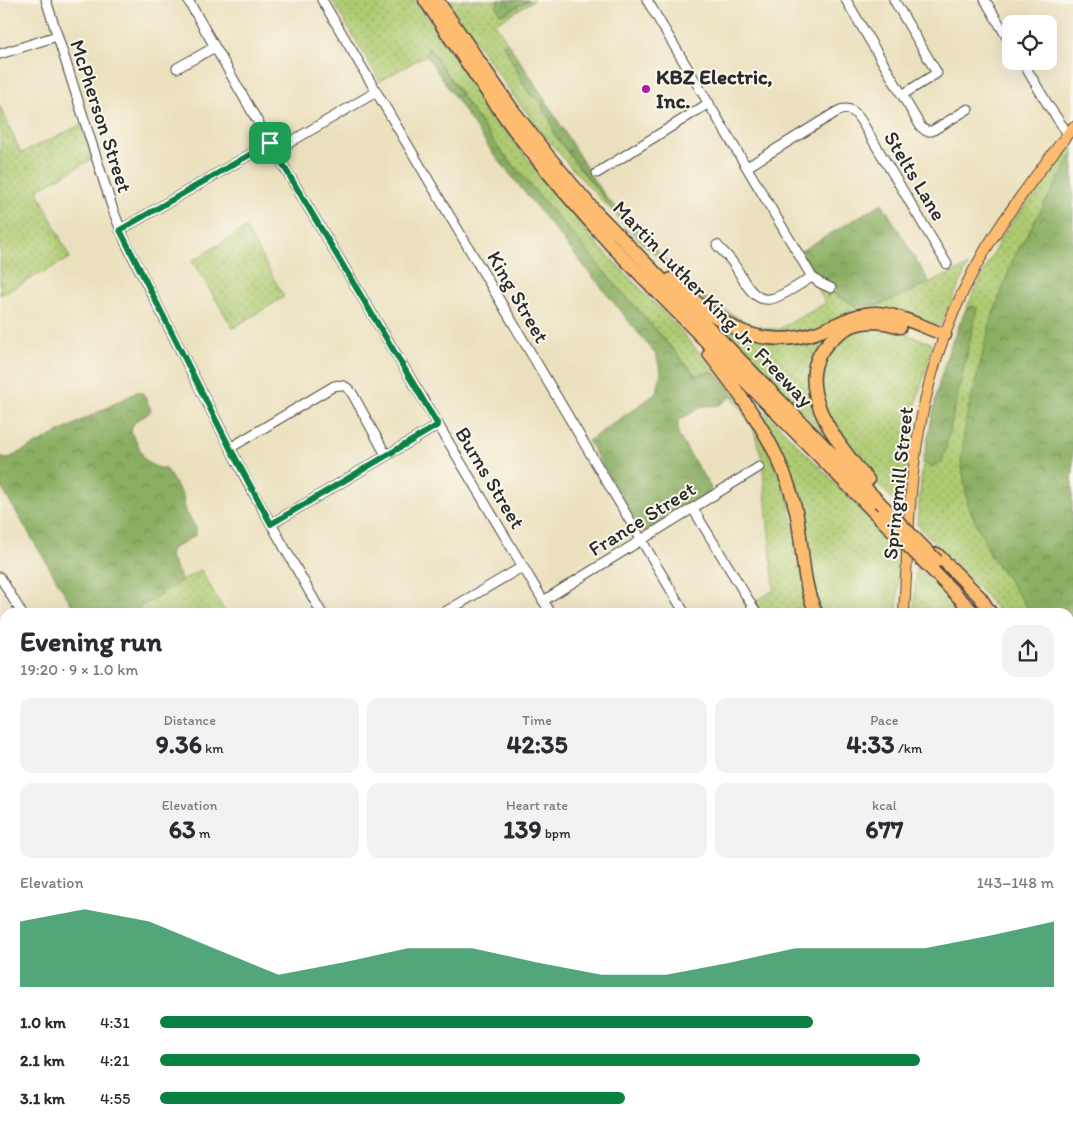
<!DOCTYPE html>
<html lang="en">
<head>
<meta charset="utf-8">
<style>
	body { margin:0; font-family:Itim,sans-serif; background:#f2f2f3; color:#2b2b33; height:100vh; display:flex; flex-direction:column; font-size:19px; white-space:nowrap }
	* { box-sizing:border-box; margin:0 }
	p { font-size:16px; color:#7c7c81 }
	.icon { flex:none; width:28px; height:28px; fill:none; stroke:currentColor; stroke-width:2; stroke-linecap:round; stroke-linejoin:round }
	.map { position:relative; flex:1; overflow:hidden }
	.side { position:absolute; left:0px; top:608px; width:1074px; height:519px; display:flex; flex-direction:column; background:#fff; border-radius:15px 15px 0 0; box-shadow:0 5px 20px #0002 }
	.side>* { flex:none }
	.controls { position:absolute; left:1002px; top:15px; display:grid; gap:10px }
	.controls a { display:grid; place-items:center; width:55px; height:55px; border-radius:10px; background:#fff; box-shadow:0 5px 20px #0002; font-size:25px }
	.pin { position:absolute; display:grid; place-items:center; width:42px; height:42px; color:#fff; margin:-21px; border-radius:10px; box-shadow:0 2px 8px #0006 }
	.round { display:grid; place-items:center; flex:none; width:52px; height:52px; border-radius:15px; background:#f2f2f3 }
	.overview { display:flex; align-items:center; justify-content:space-between; height:85px; padding:0 20px }
	h1 { font-size:28px; font-weight:800; line-height:38px }
	.stats { display:grid; grid-template-columns:repeat(3,1fr); gap:8px; height:85px; padding:5px 20px }
	.stats div { display:grid; align-content:center; border-radius:12px; background:#f2f2f3; text-align:center }
	.stats b { font-size:25px; font-weight:800 }
	.stats small { font-size:14px; font-weight:400 }
	.stats p { font-size:14px }
	.chart { height:140px; padding:10px 20px }
	.chart p { display:flex; justify-content:space-between }
	.chart svg { width:100%; height:90px; margin-top:5px; fill:#0b8043; opacity:.7 }
	ul { padding:0 20px; list-style:none; font-size:16px }
	li { display:grid; grid-template-columns:80px 60px 1fr; align-items:center; height:38px }
	li i { height:12px; border-radius:6px; background:#0b8043 }
	.map>svg:first-child { display:block }
	.grass { fill:url(#grass-dots); stroke:#6c7a4e }
	.forest { fill:url(#forest-crowns); stroke:#5a6c46 }
	.water { fill:url(#water-ripples); stroke:#3e6a7c }
	.lines { fill:none; stroke-linecap:round; stroke-linejoin:round }
	.stream { stroke:#51aace; stroke-width:2 }
	.minor-casing { stroke:#484641; stroke-width:11 }
	.major-casing { stroke:#484641; stroke-width:12 }
	.highway-casing { stroke:#484641; stroke-width:15 }
	.minor { stroke:#fff; stroke-width:9 }
	.major { stroke:#fdbc70; stroke-width:10 }
	.highway { stroke:#fdbc70; stroke-width:12 }
	.rail { stroke:#2b2b2b; stroke-width:2 }
	.highway-bridge-casing { stroke:#484641; stroke-width:15; stroke-linecap:butt }
	.highway-bridge { stroke:#fdbc70; stroke-width:12 }
	.route-casing { stroke:#fff; stroke-width:10 }
	.route { stroke:#0b8043; stroke-width:6 }
	.poi-dot { fill:#b5179e; stroke:#fbf7ec; stroke-width:2 }
	.labels { text-anchor:middle; stroke-width:4; stroke-linejoin:round; paint-order:stroke }
	.poi-label { font-size:21px; font-weight:bold; fill:#2b2b2b; stroke:#fbf7ec; text-anchor:start }
	.street-label { font-size:21px; fill:#2b2b2b; stroke:#fbf7ec }
</style>
</head>
<body>
<div class="map">
<svg width="1073" height="1126" viewBox="0 0 1073 1126">
	<defs>
		<pattern id="grass-dots" width="8" height="8" patternUnits="userSpaceOnUse" patternTransform="scale(1.25)"><rect width="8" height="8" fill="#adca70"/><path d="M2 2h.1M6 6h.1" fill="none" stroke="#8da45c" stroke-width="1.8" stroke-linecap="round"/></pattern>
		<pattern id="forest-crowns" width="20" height="18" patternUnits="userSpaceOnUse" patternTransform="scale(1.25)"><rect width="20" height="18" fill="#8aae62"/><path d="M2 6a3 3 0 1 1 6 0M12 15a3 3 0 1 1 6 0" fill="none" stroke="#718e51"/></pattern>
		<pattern id="water-ripples" width="26" height="14" patternUnits="userSpaceOnUse" patternTransform="scale(1.25)"><rect width="26" height="14" fill="#51aace"/><path d="M2 4q2-2 4 0t4 0M15 11q2-2 4 0t4 0" fill="none" stroke="#438ba7"/></pattern>
	</defs>
	<rect width="100%" height="100%" fill="#fbf7ec"/>
	<filter id="ink" filterUnits="userSpaceOnUse"><feTurbulence type="fractalNoise" baseFrequency=".02" numOctaves="2"/><feDisplacementMap in="SourceGraphic" scale="10" xChannelSelector="R" yChannelSelector="G"/><feConvolveMatrix kernelMatrix="1 2 1 2 8 2 1 2 1" color-interpolation-filters="sRGB"/></filter>
	<filter id="wash" filterUnits="userSpaceOnUse"><feTurbulence type="fractalNoise" baseFrequency=".0096" numOctaves="4" result="noise"/><feDisplacementMap in="SourceGraphic" scale="20" xChannelSelector="R" yChannelSelector="G"/><feGaussianBlur stdDeviation="1.12" result="paint"/><feColorMatrix in="noise" values="0 0 0 0 0 0 0 0 0 0 0 0 0 0 0 0 0 1.4 0 .05"/><feComposite in="paint" operator="in"/></filter>
	<g filter="url(#wash)">
		<rect width="100%" height="100%" fill="#ebe0be"/>
		<path class="grass" d="M332,0h83l85,123 39,51 57,69 82,85 47,55 -21,-9 -8,1 -87,-98 -113,-132 -67,-98 -3,8 -46,26z
			M447,0h51l-1,6 3,8c13,-2 22,-14 34,-14l-39,24 13,19 -5,1 26,50 12,8 3,9 5,5 5,18 21,29 53,63 69,68 40,27 32,8h10l47,-26 -12,-20 41,22h24l89,-39 -28,60 -47,-15 -91,21 -42,1 -40,-18 -80,-74 -73,-78 -52,-65z
			M0,106l21,47 60,-28 11,34 -55,31 33,68 -70,37z
			M1073,141v13l-82,402 40,56h-32l-14,-17 -68,-71 6,-62 8,5 11,-6 35,-152 -3,-3 -8,3 36,-73z
			M246,228l38,69 -51,31 -41,-67z
			M716,324l33,14 86,-9 -22,32 20,82z
			M864,327l28,1 41,16 -19,66 -6,35 -6,64 -24,-25 -18,-22 -23,-30 -13,-22 -6,-37 8,-20 15,-16z
			M744,390l156,159 -3,63h-76l-6,-13 -15,-87 -58,-120z
			M736,396l18,26 34,75 23,115h-52l-6,-9 21,-13 -12,-131 -9,-31 -20,-31z
			M916,566l47,46h-49z
			M201,570l24,42h-92l48,-31z
			M1069,659l4,5v25l-4,-4z
			M1069,728l4,4v42l-4,-2z
			M0,861l5,7v210l-5,2z"/>
		<path class="forest" d="M498,0h30l-22,13 -6,1 -3,-8z
			M508,43l26,39 58,95 15,21 73,77 29,26 38,22 -10,-2 -11,-5 -29,-22 -86,-87 -57,-73 -5,-18 -5,-5 -3,-9 -12,-8 -26,-50z
			M428,47l68,98 113,132 86,98 9,-1 6,-3c10,6 18,15 26,25l-3,1h-2l-12,8 -16,1 -25,15v14l33,53 -2,5 -63,38h-4l-54,-90 69,-48 4,-22 -5,-16 -164,-203 -66,-97z
			M1073,154v320l-1,1 1,189 -4,-5v-47h-38l-40,-56 -23,-51 -7,-45 5,-41 25,-98 22,-62z
			M882,203l48,80 -51,22h-24l-23,-12 4,-1v-5c-4,-4 -7,-3 -11,-6 -12,-5 -17,-19 -24,-30z
			M974,306l3,3 -31,138 -4,15 -11,5 -8,-5 16,-79 12,-39 15,-35z
			M137,392l6,1 8,17c-7,11 -19,6 -20,23 14,19 7,32 35,36l17,27 2,14 11,18v7l-24,14 -2,8 9,16 2,8 -48,31h-57l-76,-127v-28l7,2z
			M0,687l5,10v31l-5,-10z
			M0,751l5,8v109l-5,-7z
			M1073,905v38l-4,-6v-29z
			M80,1121h219l4,5h-221z
			M641,1121h86l-2,5h-87z"/>
		<path class="water" d="M0,907l5,6v102l-5,-1z"/>
		<g class="lines">
			<path class="stream" d="M0,859l5,6
				M120,1121l2,5"/>
		</g>
	</g>
	<g filter="url(#ink)">
		<g class="lines">
			<g class="minor-casing">
				<path id="minor" d="M46,0l67,210 13,33 123,242 72,127
					M188,0l82,143 280,469
					M322,0l362,612
					M647,0l165,277 8,6 11,5
					M846,0l75,127 5,4h6l36,-22
					M894,0l43,73 -35,22
					M985,0l26,44
					M0,54l57,-18
					M1022,61l26,44 20,29
					M177,68l38,-21
					M275,151l101,-59
					M747,167l91,-56c13,-6 19,3 25,13l84,140
					M597,173l112,-70
					M120,230l150,-87
					M717,245c5,6 11,11 16,18 9,12 18,39 37,36 13,-2 31,-16 42,-22
					M230,448l104,-62c8,-2 13,0 18,7l34,62
					M693,509l63,103
					M271,524l167,-99
					M0,577l21,35
					M543,601l216,-134
					M445,612l77,-45
					M1069,778l4,1
					M0,875l5,9
					M0,1021l5,1
					M391,1121l3,5
					M528,1121l3,5
					M24,1126l8,-5
					M571,1126l8,-5"/>
			</g>
			<g class="major-casing">
				<path id="major" d="M904,612c4,-60 4,-121 15,-181 12,-71 39,-140 78,-200 23,-36 50,-70 76,-104
					M787,1126l2,-5"/>
			</g>
			<g class="highway-casing">
				<path id="highway" d="M425,0c31,47 62,94 96,139 28,36 58,71 89,105l268,272
					M437,0l75,109 37,48 45,53 285,292
					M671,279c42,40 83,74 144,54 21,-7 38,-20 61,-20 23,1 47,14 69,22
					M709,354c39,50 75,99 88,162 6,30 5,69 19,96
					M868,480c-33,-38 -88,-107 -27,-148 17,-12 39,-12 59,-5
					M937,554l43,43 10,15
					M936,574l37,38
					M1069,695l4,4
					M1069,710l4,4
					M1069,721l4,5"/>
			</g>
			<use href="#minor" class="minor"/>
			<use href="#major" class="major"/>
			<use href="#highway" class="highway"/>
			<path class="rail" d="M0,732l5,8
				M313,1121l3,5"/>
			<g class="highway-bridge-casing">
				<path id="highway-bridge" d="M879,502l58,59
					M878,516l58,58"/>
			</g>
			<use href="#highway-bridge" class="highway-bridge"/>
		</g>
	</g>
	<g class="lines" filter="url(#ink)">
		<g class="route-casing">
			<path id="route" d="M270,143l168,282 -167,99 -41,-76 -110,-218z"/>
		</g>
		<use href="#route" class="route"/>
	</g>
	<circle class="poi-dot" cx="646" cy="89" r="5"/>
	<g class="labels">
		<g class="poi-label">
			<text x="656" y="84">KBZ Electric,<tspan x="656" dy="24">Inc.</tspan></text>
		</g>
		<g class="street-label">
			<text transform="translate(101 116) rotate(72)" y="7">McPherson Street</text>
			<text transform="translate(915 176) rotate(59)" y="7">Stelts Lane</text>
			<text transform="translate(518 297) rotate(60)" y="7">King Street</text>
			<text transform="translate(713 304) rotate(46)" y="7">Martin Luther King Jr. Freeway</text>
			<text transform="translate(490 478) rotate(59)" y="7">Burns Street</text>
			<text transform="translate(898 483) rotate(-84)" y="7">Springmill Street</text>
			<text transform="translate(642 519) rotate(-32)" y="7">France Street</text>
		</g>
	</g>
</svg>
<div class="controls">
<a><svg class="icon" aria-label="locate" viewBox="0 0 24 24"><circle cx="12" cy="12" r="6"/><path d="M12 2v4M12 18v4M2 12h4M18 12h4"/></svg></a>
</div>
<div class="pin" style="left:270px;top:143px;background:#1e9e55"><svg class="icon" aria-label="arrive" viewBox="0 0 24 24"><path d="M6 21V4h12l-3 4 3 4H6"/></svg></div>
<section class="side">
<div class="overview"><div><h1>Evening run</h1><p>19:20 · 9 × 1.0 km</p></div><a class="round"><svg class="icon" aria-label="share" viewBox="0 0 24 24"><path d="M12 15V3M7 8l5-5 5 5M5 13v7h14v-7"/></svg></a></div>
<div class="stats">
<div><p>Distance</p><b>9.36<small> km</small></b></div>
<div><p>Time</p><b>42:35</b></div>
<div><p>Pace</p><b>4:33<small> /km</small></b></div>
</div>
<div class="stats">
<div><p>Elevation</p><b>63<small> m</small></b></div>
<div><p>Heart rate</p><b>139<small> bpm</small></b></div>
<div><p>kcal</p><b>677</b></div>
</div>
<div class="chart"><p><span>Elevation</span>143–148 m</p>
<svg viewBox="0 0 160 44" preserveAspectRatio="none"><path d="M0 44V12L10 6L20 12L30 25L40 38L50 32L60 25L70 25L80 32L90 38L100 38L110 32L120 25L130 25L140 25L150 19L160 12V44z"/></svg>
</div>
<ul>
<li><b>1.0 km</b>4:31<i style="width:73%"></i></li>
<li><b>2.1 km</b>4:21<i style="width:85%"></i></li>
<li><b>3.1 km</b>4:55<i style="width:52%"></i></li>
</ul>
</section>
</div>
</body>
</html>
